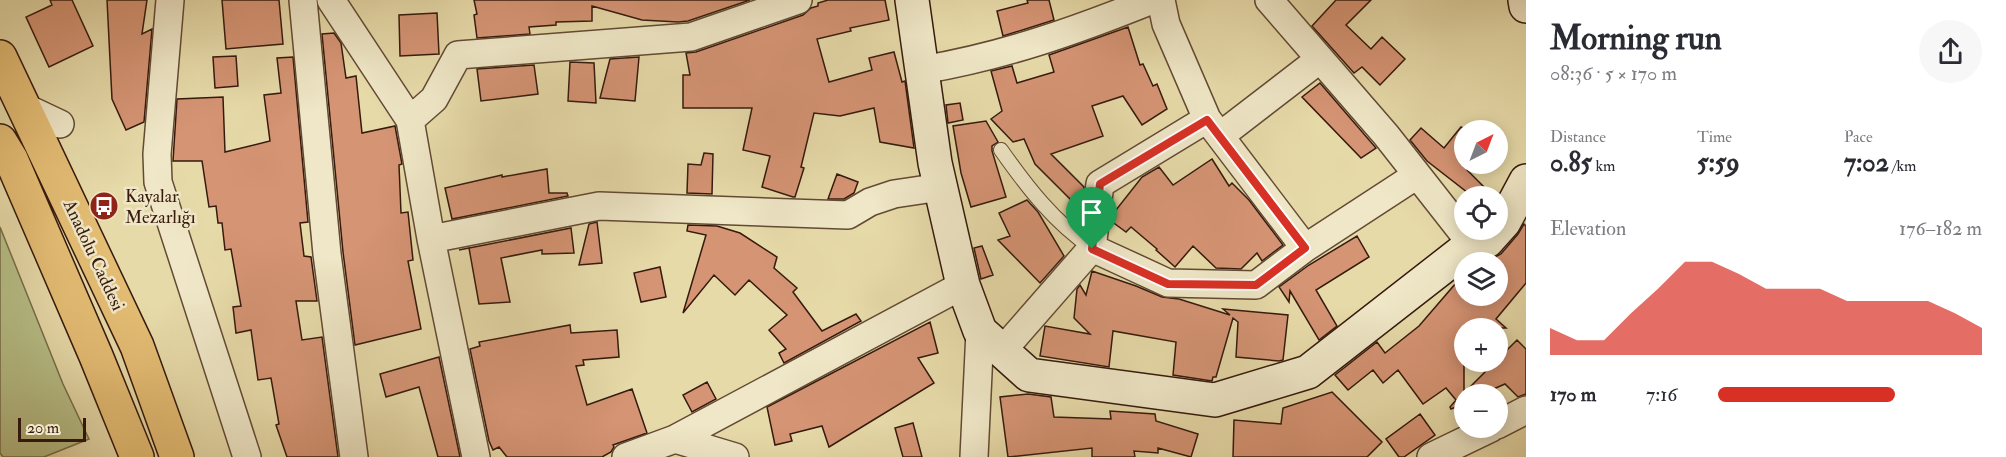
<!DOCTYPE html>
<html lang="en">
<head>
<meta charset="utf-8">
<style>
	body { margin:0; font-family:"IM FELL Double Pica",serif; background:#f7f7f7; color:#2b2b33; height:100vh; display:flex; flex-direction:column; font-size:22px; white-space:nowrap }
	* { box-sizing:border-box; margin:0 }
	p { font-size:20px; color:#7c7c81 }
	.icon { flex:none; width:33px; height:33px; fill:none; stroke:currentColor; stroke-width:2; stroke-linecap:round; stroke-linejoin:round }
	.map { position:relative; flex:1; overflow:hidden }
	.panel { display:flex; flex-direction:column; background:#fff; width:480px }
	.panel>* { flex:none }
	.needle { width:39px; rotate:42deg }
	.controls { position:absolute; left:1454px; top:120px; display:grid; gap:12px }
	.controls a { display:grid; place-items:center; width:54px; height:54px; border-radius:50%; background:#fff; box-shadow:0 3px 15px #0003; font-size:30px }
	.scale { position:absolute; left:18px; bottom:15px; width:68px; box-sizing:border-box; padding-left:6px; border:3px solid #351a0d; border-top:0; font-size:16px; line-height:21px; white-space:nowrap; color:#351a0d; -webkit-text-stroke:4px #efe7c7; paint-order:stroke }
	.pin { position:absolute; display:grid; place-items:center; width:51px; height:51px; color:#fff; margin:-62px -26px; border-radius:50% 50% 50% 0; rotate:-45deg; box-shadow:0 0 6px #0007 }
	.pin .icon { rotate:45deg }
	.round { display:grid; place-items:center; flex:none; width:63px; height:63px; border-radius:32px; background:#f7f7f7 }
	.summary { display:flex; align-items:center; justify-content:space-between; height:102px; padding:0 24px }
	h1 { font-size:33px; font-weight:700; line-height:45px }
	.figures { display:grid; grid-template-columns:repeat(3,1fr); gap:9px; height:102px; padding:6px 24px }
	.figures div { display:grid; align-content:center }
	.figures b { font-size:26px; font-weight:700 }
	.figures small { font-size:16px; font-weight:400 }
	.figures p { font-size:16px }
	.chart { height:168px; padding:12px 24px }
	.chart p { display:flex; justify-content:space-between }
	.chart svg { width:100%; height:108px; margin-top:6px; fill:#d93025; opacity:.7 }
	ul { padding:0 24px; list-style:none; font-size:20px }
	li { display:grid; grid-template-columns:96px 72px 1fr; align-items:center; height:45px }
	li i { height:15px; border-radius:8px; background:#d93025 }
	main { display:flex; flex:1; min-height:0 }
	.map>svg:first-child { display:block }
	.green { fill:#b7bf87; stroke:#766c4a; stroke-width:1.5 }
	.building { fill:#d59474; stroke:#351a0d; stroke-width:1.5 }
	.lines { fill:none; stroke-linecap:round; stroke-linejoin:round }
	.lane-casing { stroke:#624a34; stroke-width:16 }
	.street-casing { stroke:#624a34; stroke-width:30 }
	.secondary-casing { stroke:#351a0d; stroke-width:36 }
	.highway-casing { stroke:#351a0d; stroke-width:36 }
	.lane { stroke:#efe7c7; stroke-width:14 }
	.street { stroke:#efe7c7; stroke-width:27 }
	.secondary { stroke:#efe7c7; stroke-width:33 }
	.highway { stroke:#e4bd74; stroke-width:33 }
	.route-casing { stroke:#fff; stroke-width:12 }
	.route { stroke:#d93025; stroke-width:8 }
	.labels { text-anchor:middle; stroke-width:5; stroke-linejoin:round; paint-order:stroke }
	.poi-label { font-size:18px; fill:#351a0d; stroke:#efe7c7; text-anchor:start }
	.street-label { font-size:18px; fill:#351a0d; stroke:#efe7c7 }
</style>
</head>
<body>
<main>
<div class="map">
<svg width="1526" height="457" viewBox="0 0 1526 457">
	<rect width="100%" height="100%" fill="#e7daa9"/>
	<filter id="stains"><feTurbulence type="fractalNoise" baseFrequency=".00333" numOctaves="4"/><feColorMatrix values="0 0 0 0 .2 0 0 0 0 .09 0 0 0 0 .02 0 0 0 .5 -.17"/></filter>
	<radialGradient id="worn" r=".72"><stop offset=".6" stop-color="#630" stop-opacity="0"/><stop offset="1" stop-color="#630" stop-opacity=".3"/></radialGradient>
	<path class="green" d="M0,227l63,157 26,55 -45,18h-41l-3,-4z"/>
	<path class="building" d="M50,0h22l21,46 -44,21 -23,-50 26,-12z
		M107,0h40l-5,34 10,-5 -8,93 -18,8 -14,-31z
		M222,0h57l4,44 -57,5z
		M474,0h276l-62,21 -10,1 -36,-2 -50,-14v15l-36,1v3l-27,2 1,7 -53,4 -3,-23 3,-1z
		M828,0h57l4,20 -39,8 1,3 -34,8 12,43 43,-12 -3,-12 25,-6 8,30 3,-1 9,67 -34,-6 -6,-34 -34,8 -26,-3 -13,54 3,1 -9,29h-2l-31,-10 8,-31 -27,-6 9,-42h-69v-33h7l-4,-22 10,-1 107,-37 8,-7 7,-2v-3z
		M1027,0h22l5,20 -51,16 -6,-25 31,-8z
		M1336,0h35l-25,25 25,24 11,-12 23,22 -25,26 -18,-18 -8,6 -42,-47z
		M437,13l2,41 -39,2 -1,-41z
		M1128,27l12,38 3,-1 10,22 4,-2 10,25 -25,16 -19,-29 -31,10 11,30 -52,18 33,33 -2,12 -6,6 -41,-41 -11,-25 -11,3 -22,-23 11,-8 -11,-40 21,-5 5,17 37,-11 -5,-17z
		M334,33l7,10 5,35 10,-2 6,57 33,-7 7,38 -3,1 2,48 7,-1 5,48 -5,1 13,68 -66,16 -12,-93 -21,-218z
		M236,56l2,30 -23,2 -2,-31z
		M293,57l15,165 -8,1 4,33 7,1 6,44h-21l6,39 20,-3 16,120h-51l-11,-32 3,-1 -8,-46 -13,2 -7,-50 -15,3 -3,-26 8,-1 -10,-57 -6,1 -3,-27h-4l-2,-17 -7,1 -7,-46h-29l4,-62 46,-2 2,55 45,-11 -6,-46 17,-2 -4,-35z
		M639,57l-4,44 -35,-3 10,-39z
		M570,62l24,1 2,40 -28,-2z
		M534,65l4,29 -57,7 -4,-32z
		M1320,83l56,65 -15,10 -59,-61z
		M960,103l3,17 -15,3 -2,-18z
		M986,121l12,21 -6,4v5l14,46 -35,10 -10,-34 -8,-47z
		M1461,127l5,3h-2v34h7l-4,6 26,26h-21l-45,-35 -17,-21 11,-12 23,20z
		M704,153l9,1 -1,40 -25,-1 1,-29 13,1z
		M1212,159l17,27 3,-3 17,17 34,45 -21,16 -5,-8 -16,16 -25,-1 -23,-22 -18,21 -19,-17 1,-1 -26,-22 -5,5 -15,-11 1,-6 30,-38 17,-10 14,18z
		M547,169l2,24h18l1,3 -116,23 -7,-31 57,-13v2z
		M837,174l21,8 -4,11 -10,6h-16z
		M1027,200l11,12 26,44 -24,27 -42,-43 12,-4 -11,-23z
		M597,222l5,41 -23,2 10,-41z
		M1524,224l2,2v57l-30,36 10,9h-42v65l53,-53 9,9v45l-8,3 -13,-13 -23,10h-18v14l-3,-3 -10,4 -1,-2 6,-7 -10,-12 -23,16 -25,-34 -15,13 -10,-13 -25,20 -13,-15 42,-33 8,11 34,-27 37,-43 -1,-1 9,-8v22h33v-34h-19l1,-2h10l12,-6 17,-20z
		M688,225l29,1 23,7 37,24 -3,11 23,20 -4,4 29,39 34,-17 5,7 -77,42 -5,-10 7,-4 -17,-19 18,-15 -38,-35 -14,15 -21,-20 -31,38 23,-78 -19,-4z
		M571,228l3,25 -32,1v-4l-41,8 9,44 -31,2 -10,-56 -10,2z
		M1357,236l12,21 -53,33 21,36 -18,14 -29,-49 -1,11 -10,-15 30,-22z
		M982,246l11,29 -12,4 -7,-31z
		M660,267l6,30 -25,5 -7,-29z
		M1092,271l44,15 26,11 17,2 51,16 -7,-6 65,6 -5,45 -4,1 -43,-4 2,-35 -5,-4 -17,59h-3l-1,4 -39,-6 3,-33 -63,-11 -4,36 -69,-11 5,-30 45,8 -16,-16 3,-29 3,-4 6,10z
		M930,322l8,31 -20,5 16,25 -105,64 -7,-21 -32,8 2,7 -17,4 -8,-38z
		M570,325l1,8 46,-3 2,27 -36,3 1,5 -8,1 11,39 45,-16 15,44 -34,12 1,2 -3,5 -9,5h-95l-8,-10 -6,3 -4,-9 -19,-92 10,-3 -1,-4z
		M439,357l21,100h-22l-19,-70 -33,10 -6,-23z
		M707,382l9,17 -24,13 -9,-17z
		M1332,392l50,50 -15,15h-134l1,-37 47,4 2,-16z
		M1028,394l23,3 3,20 57,2 -1,-8 45,3 1,7 42,13 -7,23 -33,-9v5l-24,-2 1,6h-43v-9l-84,9 -8,-60z
		M1420,414l15,21 -31,22h-5l-13,-18z
		M913,423l9,34h-19l-8,-29z"/>
	<g class="lines">
		<g class="lane-casing">
			<path id="lane" d="M1001,150c26,37 53,72 91,98"/>
		</g>
		<g class="street-casing">
			<path id="street" d="M170,0l-13,154 1,28 89,275
				M303,0l24,254 27,203
				M331,0l79,120 21,119 45,218
				M1161,0l5,24 41,95 98,129
				M1269,0l117,135 84,107
				M922,70c82,-14 153,-39 230,-70
				M24,107l36,17
				M410,120l24,-21 24,-44 233,-18 107,-37
				M1220,136l100,-77
				M431,239l168,-33 249,9 22,-13 24,-8 47,-7
				M1092,248l76,35 88,2 49,-37 112,-73
				M1002,351l90,-103 8,-64 107,-65
				M1497,425l29,-15
				M675,439l60,18
				M626,457l49,-18 288,-154
				M974,457l6,-126
				M1431,457l60,-29"/>
		</g>
		<g class="secondary-casing">
			<path id="secondary" d="M912,0l23,163 28,122 17,46 49,44 186,25 93,-28 154,-120 8,-10 17,-1 17,-19 22,-41
				M1525,0l1,6"/>
		</g>
		<g class="highway-casing">
			<path id="highway" d="M0,57l137,289 40,111
				M0,141l11,18 85,197 41,101"/>
		</g>
		<use href="#lane" class="lane"/>
		<use href="#street" class="street"/>
		<use href="#secondary" class="secondary"/>
		<use href="#highway" class="highway"/>
	</g>
	<g class="lines">
		<g class="route-casing">
			<path id="route" d="M1207,120l98,128 -49,37 -88,-1 -76,-35 8,-65z"/>
		</g>
		<use href="#route" class="route"/>
	</g>
	<defs>
		<g id="bus-disc" transform="scale(1.5)"><circle r="9.5" fill="#8f2418" stroke="#efe7c7"/><path d="M-5-6H5V4H4V6H2V4H-2V6H-4V4H-5ZM-3.5-4V0h7V-4ZM-3.5 1.2v1.5H-2V1.2ZM2 1.2v1.5H3.5V1.2Z" fill="#fff"/></g>
	</defs>
	<g fill-rule="evenodd">
		<use href="#bus-disc" x="104" y="206"/>
	</g>
	<g class="labels">
		<g class="poi-label">
			<text x="125" y="202">Kayalar<tspan x="125" dy="21">Mezarlığı</tspan></text>
		</g>
		<g class="street-label">
			<text transform="translate(94 255) rotate(65)" y="6">Anadolu Caddesi</text>
		</g>
	</g>
	<rect width="100%" height="100%" filter="url(#stains)"/>
	<rect width="100%" height="100%" fill="url(#worn)"/>
</svg>
<div class="controls">
<a><svg class="needle" viewBox="-14 -14 28 28"><path d="M0-13l5 13h-10z" fill="#e53935"/><path d="M0 13l5-13h-10z" fill="#7c7c81"/></svg></a>
<a><svg class="icon" aria-label="locate" viewBox="0 0 24 24"><circle cx="12" cy="12" r="6"/><path d="M12 2v4M12 18v4M2 12h4M18 12h4"/></svg></a>
<a><svg class="icon" aria-label="layers" viewBox="0 0 24 24"><path d="M12 4l9 5-9 5-9-5zM3 14l9 5 9-5"/></svg></a>
<a>+</a>
<a>−</a>
</div>
<div class="scale">20 m</div>
<div class="pin" style="left:1092px;top:249px;background:#1e9e55"><svg class="icon" aria-label="arrive" viewBox="0 0 24 24"><path d="M6 21V4h12l-3 4 3 4H6"/></svg></div>
</div>
<section class="panel">
<div class="summary"><div><h1>Morning run</h1><p>08:36 · 5 × 170 m</p></div><a class="round"><svg class="icon" aria-label="share" viewBox="0 0 24 24"><path d="M12 15V3M7 8l5-5 5 5M5 13v7h14v-7"/></svg></a></div>
<div class="figures">
<div><p>Distance</p><b>0.85<small> km</small></b></div>
<div><p>Time</p><b>5:59</b></div>
<div><p>Pace</p><b>7:02<small> /km</small></b></div>
</div>
<div class="chart"><p><span>Elevation</span>176–182 m</p>
<svg viewBox="0 0 160 44" preserveAspectRatio="none"><path d="M0 44V33L10 38L20 38L30 27L40 17L50 6L60 6L70 11L80 17L90 17L100 17L110 22L120 22L130 22L140 22L150 27L160 33V44z"/></svg>
</div>
<ul>
<li><b>170 m</b>7:16<i style="width:67%"></i></li>
</ul>
</section>
</main>
</body>
</html>
